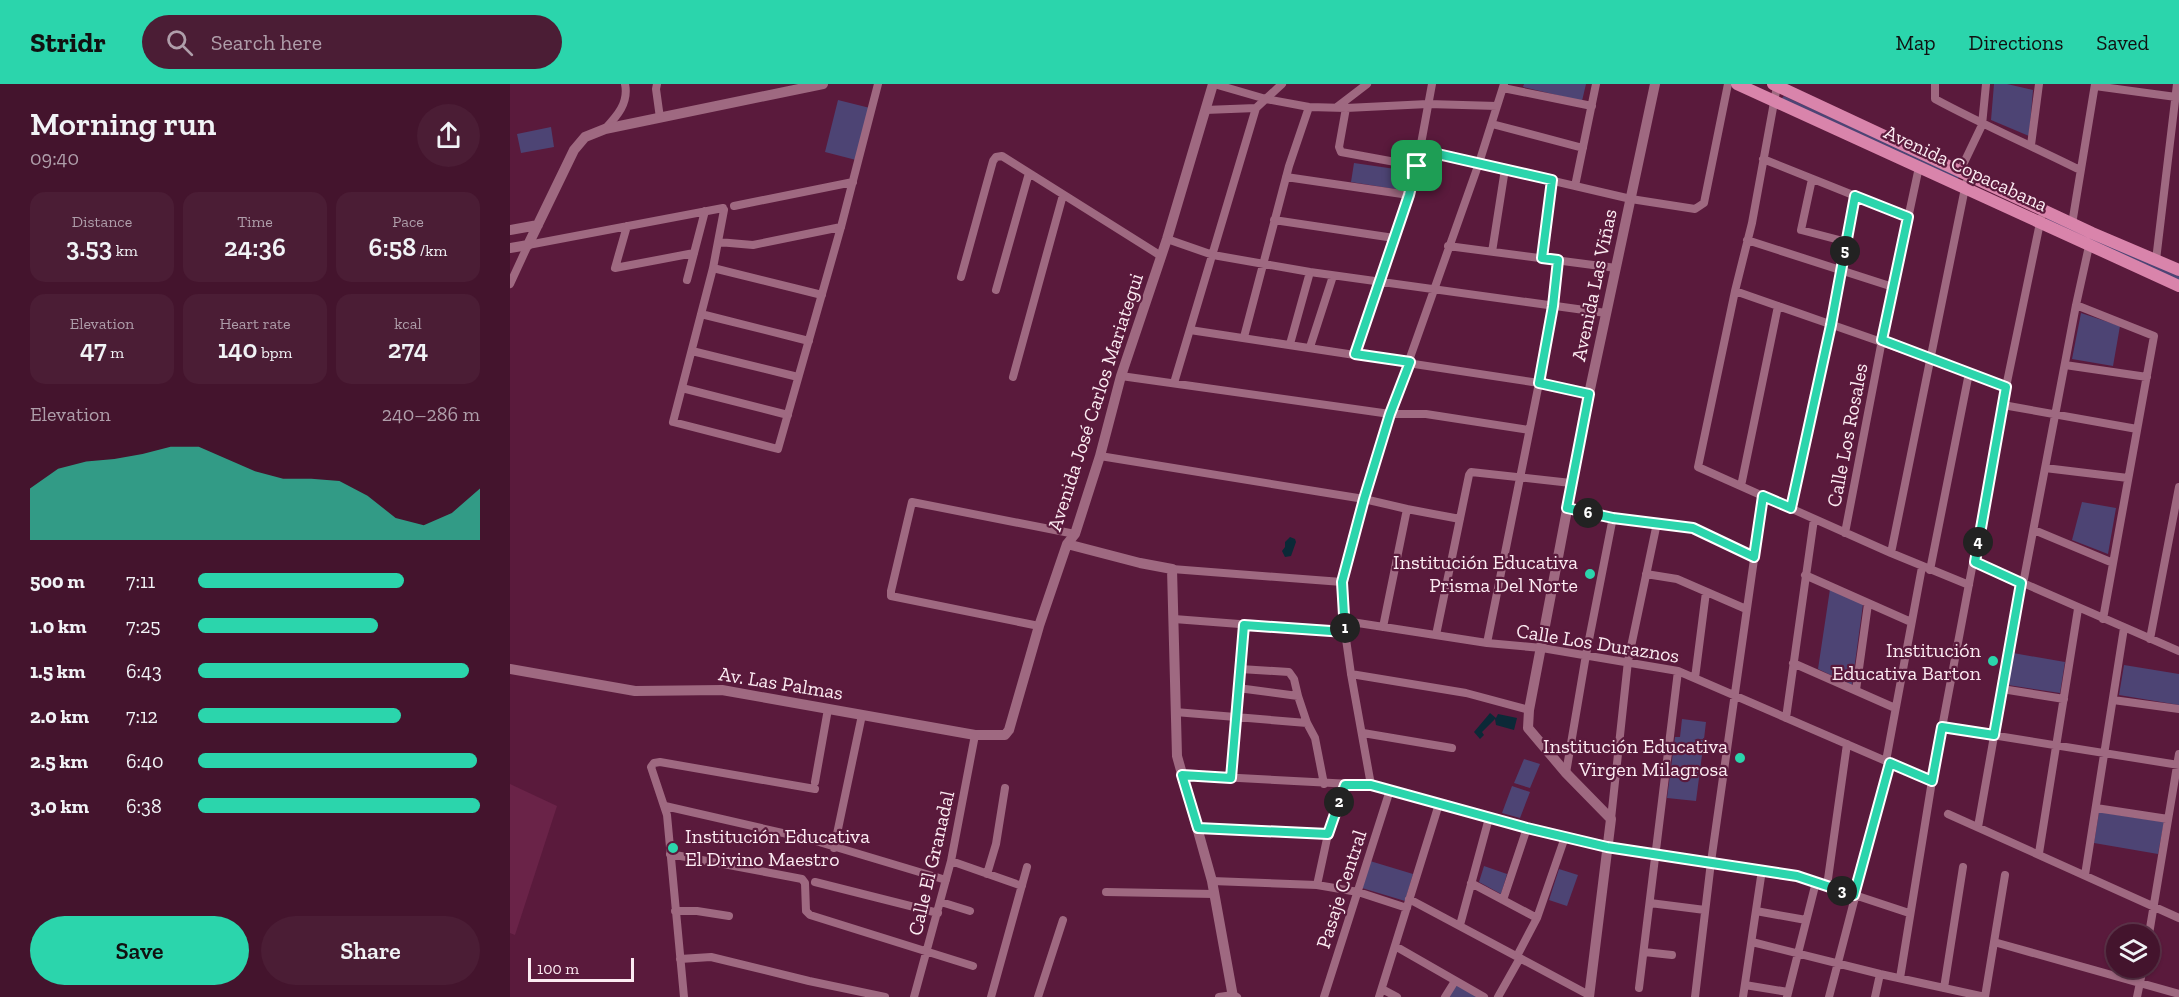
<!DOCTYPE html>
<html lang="en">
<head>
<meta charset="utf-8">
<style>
	body { margin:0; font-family:"Zilla Slab",serif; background:#4b1d35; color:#f1f3f6; height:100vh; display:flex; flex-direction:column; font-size:22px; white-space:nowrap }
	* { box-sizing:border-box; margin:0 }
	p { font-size:20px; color:#af9eaa }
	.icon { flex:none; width:33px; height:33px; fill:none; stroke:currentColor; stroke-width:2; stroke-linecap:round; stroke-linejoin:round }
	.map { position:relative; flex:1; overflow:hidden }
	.panel { display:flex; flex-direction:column; background:#44142d; width:510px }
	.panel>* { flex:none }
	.controls { position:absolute; left:1596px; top:840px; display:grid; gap:12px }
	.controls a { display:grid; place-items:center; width:54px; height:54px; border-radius:50%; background:#44142d; box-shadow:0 2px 4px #0004,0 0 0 2px #5c3349; font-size:30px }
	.scale { position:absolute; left:18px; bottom:15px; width:106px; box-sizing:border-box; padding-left:6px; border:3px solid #fcebf2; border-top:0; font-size:16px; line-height:21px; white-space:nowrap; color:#fcebf2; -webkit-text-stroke:4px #5a1a3c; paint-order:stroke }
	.pin { position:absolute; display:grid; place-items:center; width:51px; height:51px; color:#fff; margin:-26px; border-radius:12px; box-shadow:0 3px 9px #0006 }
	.km { position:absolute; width:30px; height:30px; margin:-15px; border-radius:50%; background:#222; color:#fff; font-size:16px; line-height:30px; text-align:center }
	.round { display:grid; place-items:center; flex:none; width:63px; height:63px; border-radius:32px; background:#4b1d35 }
	.head { display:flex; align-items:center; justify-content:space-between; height:102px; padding:0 30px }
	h1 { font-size:33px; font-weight:600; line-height:45px }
	.metrics { display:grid; grid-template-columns:repeat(3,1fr); gap:9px; height:102px; padding:6px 30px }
	.metrics div { display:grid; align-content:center; border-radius:15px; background:#4b1d35; text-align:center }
	.metrics b { font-size:26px; font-weight:600 }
	.metrics small { font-size:16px; font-weight:400 }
	.metrics p { font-size:16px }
	.chart { height:168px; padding:12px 30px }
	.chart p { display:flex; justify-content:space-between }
	.chart svg { width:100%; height:108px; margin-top:6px; fill:#2bd5ac; opacity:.7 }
	.cta { display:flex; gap:12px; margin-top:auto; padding:12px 30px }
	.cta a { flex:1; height:69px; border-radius:36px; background:#2bd5ac; color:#111; font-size:24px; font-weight:600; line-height:69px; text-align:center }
	.cta a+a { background:#4b1d35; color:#f1f3f6 }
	ul { padding:0 30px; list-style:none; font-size:20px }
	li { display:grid; grid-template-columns:96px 72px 1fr; align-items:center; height:45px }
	li i { height:15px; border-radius:8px; background:#2bd5ac }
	header { display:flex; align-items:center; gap:36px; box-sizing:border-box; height:84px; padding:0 30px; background:#2bd5ac; color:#111 }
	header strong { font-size:28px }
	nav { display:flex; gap:33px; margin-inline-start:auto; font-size:21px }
	.search { width:420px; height:54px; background:#4b1d35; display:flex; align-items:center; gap:15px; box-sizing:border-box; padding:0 21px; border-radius:33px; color:#af9eaa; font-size:22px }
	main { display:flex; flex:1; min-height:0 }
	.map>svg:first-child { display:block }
	.built { fill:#6a2348 }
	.green { fill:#4d4474 }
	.water { fill:#0b2937 }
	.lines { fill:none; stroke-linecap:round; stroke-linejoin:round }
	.minor { stroke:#9f6981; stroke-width:8 }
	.tertiary { stroke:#9f6981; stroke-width:10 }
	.secondary { stroke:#d984ab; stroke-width:12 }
	.route-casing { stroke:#fff; stroke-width:12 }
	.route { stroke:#2bd5ac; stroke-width:8 }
	.poi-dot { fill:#2bd5ac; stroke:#5a1a3c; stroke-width:2 }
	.labels { text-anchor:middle; stroke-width:4.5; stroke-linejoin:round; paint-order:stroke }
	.street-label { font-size:20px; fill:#fcebf2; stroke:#5a1a3c }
	.poi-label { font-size:20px; fill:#fcebf2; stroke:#5a1a3c; text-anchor:end }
</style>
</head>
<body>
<header>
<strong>Stridr</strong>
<div class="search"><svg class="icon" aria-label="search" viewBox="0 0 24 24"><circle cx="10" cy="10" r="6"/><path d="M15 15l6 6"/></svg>Search here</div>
<nav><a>Map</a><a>Directions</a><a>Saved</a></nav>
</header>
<main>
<section class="panel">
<div class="head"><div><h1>Morning run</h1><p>09:40</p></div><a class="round"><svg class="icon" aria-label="share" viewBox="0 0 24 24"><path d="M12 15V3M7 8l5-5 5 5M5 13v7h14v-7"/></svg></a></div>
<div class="metrics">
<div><p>Distance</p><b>3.53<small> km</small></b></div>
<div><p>Time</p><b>24:36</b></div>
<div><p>Pace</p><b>6:58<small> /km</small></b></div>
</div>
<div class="metrics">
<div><p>Elevation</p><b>47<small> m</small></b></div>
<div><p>Heart rate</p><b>140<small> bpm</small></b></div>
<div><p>kcal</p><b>274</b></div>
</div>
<div class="chart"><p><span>Elevation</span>240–286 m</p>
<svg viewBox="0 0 160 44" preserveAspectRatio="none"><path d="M0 44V23L10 15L20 12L30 11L40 9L50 6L60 6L70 11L80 16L90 19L100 19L110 20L120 26L130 35L140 38L150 33L160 23V44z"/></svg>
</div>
<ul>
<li><b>500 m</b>7:11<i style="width:73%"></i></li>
<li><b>1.0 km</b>7:25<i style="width:64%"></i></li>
<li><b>1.5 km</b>6:43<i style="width:96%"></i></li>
<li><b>2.0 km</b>7:12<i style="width:72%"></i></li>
<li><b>2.5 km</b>6:40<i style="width:99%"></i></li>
<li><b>3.0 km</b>6:38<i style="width:100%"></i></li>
</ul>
<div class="cta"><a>Save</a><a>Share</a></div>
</section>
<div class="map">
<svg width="1669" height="913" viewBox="0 0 1669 913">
	<rect width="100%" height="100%" fill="#5a1a3c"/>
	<path class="built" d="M0,700l47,22 -42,129 -5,-2z"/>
	<path class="green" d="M1014,0h62l-4,17 -59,-14z
		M1484,0h13l26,6 -4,46 -38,-16z
		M1274,12l174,79 1,2 -2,3 -176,-81z
		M328,16l32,8 -14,52 -31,-8z
		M41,43l3,20 -33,6 -4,-19z
		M844,79l55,8 -8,19 -50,-8z
		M1537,134l132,57v6l-133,-62z
		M1571,229l39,13 -7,40 -41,-7z
		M1572,418l34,6 -8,46 -36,-14z
		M1320,505l33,15 -11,81 -34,-16z
		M1503,569l52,9 -5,31 -52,-8z
		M1614,581l55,9v31l-60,-10z
		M1172,635l24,3 -2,17h-11l11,1 -8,61 -29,-3 8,-61h5z
		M1014,675l16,5 -10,24 -16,-5z
		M1002,702l18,6 -10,26 -18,-5z
		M1589,728l65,10 -6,32 -64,-11z
		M860,777l43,13 -8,27 -43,-13z
		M974,782l23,8 -6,20 -22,-12z
		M1049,785l19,6 -11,31 -18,-6z
		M945,900l23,13h-30z"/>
	<path class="water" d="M780,453l5,2 1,3 -5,14 -6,1 -3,-6 3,-4v-5z
		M980,629l6,5 2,-4 19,4 -3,12 -18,-5 -1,-6 -13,13 2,3 -4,4 -6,-7z"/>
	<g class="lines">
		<path class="minor" d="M147,0l-1,5 4,29
			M704,0l52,15 43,8 37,1 82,-4 69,2
			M1425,0v15c48,26 97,47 145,71
			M1267,2l-25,137 -17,68 -37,176 193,86 78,32
			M1585,2l81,11
			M993,4l89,18
			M827,23l30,-23
			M836,24l-7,39 2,5 76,14
			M695,26l51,-2 26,-24
			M982,40l91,24
			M95,45c12,-13 24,-26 20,-45
			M1521,61l8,-61
			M910,66l211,49 64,10 9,-6 24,-119
			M1253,75l145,58
			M1450,87l22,-46 4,-41
			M776,93l123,18
			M1302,95l-11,51 46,12
			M1065,102l21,-102
			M224,122l119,-24
			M214,126l-11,58 -40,154 105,27 63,-222 37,-143
			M764,136l120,18
			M1562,140l23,-140
			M117,142l-12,42 79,-15
			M657,155l46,16 97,17 296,41
			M1237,156l146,47
			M208,158l35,3 88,-18
			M938,162l168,22
			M982,168l13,-83
			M1032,174l10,-78
			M1646,176l21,-176
			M203,184l109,27
			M451,193l32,-116 3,-4 6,-1 159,100
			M177,196l18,-69
			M0,200l18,-39 195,-37
			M486,206l33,-117
			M1225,207c91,32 181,62 271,96
			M1566,221l78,31 -51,283
			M191,230l108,27
			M680,246l349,53 50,11
			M734,253l45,-171 20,-59
			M780,260l20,-72
			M800,263l23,-71
			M182,267l106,26
			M845,270l61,-183 16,-87
			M1555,281l82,12
			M611,292l269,38h36l103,16
			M503,293l50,-182
			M664,299l82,-275
			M172,304l106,27
			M1493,321l134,24
			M590,372l264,43 43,10
			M1535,384l83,10
			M1231,402l37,-180
			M1057,424l46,9 80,11 61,29
			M1281,424l40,-183 24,-129
			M1524,446l79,33
			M1335,449l37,-193 37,-173
			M1381,469l75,-370
			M1465,478l204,89
			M662,485l170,13
			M1420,486l39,-197
			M1136,490l31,5 69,30
			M1295,491l106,47
			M1513,500l53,-279 13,-59
			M664,535l171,13
			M835,537l142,22 55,5 136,23 254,110
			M529,542l-148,-30v-5l21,-89 163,32
			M873,543l24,-118 53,10
			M926,551l33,-160 2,-3 100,11
			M1640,555l29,-152
			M977,559l52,-260 14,-77 5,-46
			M1283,579l102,45
			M730,585l49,3 5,7 4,17
			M841,590l115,19 63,17
			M1185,594l11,-86
			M728,604l60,8 9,27 8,15 9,46
			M1492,605l62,10
			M1346,606l12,-86
			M1603,616l66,9
			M665,628l132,11
			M1276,634l28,-199
			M1432,643l237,38
			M853,649l89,15
			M1376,677l36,-194
			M1056,689l20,-118 27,-138
			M672,691l189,10 156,43 80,19 190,29 112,37
			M721,694l12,-153
			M305,698l13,-73
			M861,701l-20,-111 -6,-42 -3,-50 22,-83 26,-85 89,-251 25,-79
			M155,722l144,33 137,41
			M1586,724l72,11
			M1438,730l231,104
			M1101,735l17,-158 29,-138
			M1468,743l43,-244
			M688,745l130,5
			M324,764l28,-133
			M1529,769l39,-244
			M160,770l132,25 3,4 1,28 4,4 163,51
			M441,777l71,25
			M477,790l9,-30 9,-56
			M1575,791l39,-247
			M702,797l105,4 41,7 49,16
			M305,798l123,31
			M961,799l66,35
			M807,801l11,-51 17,-49
			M1317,802l20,-142
			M596,808l108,2
			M899,815l180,96
			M993,816l24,-72
			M431,818l29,9
			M1140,819l55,7
			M165,827h22l32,5
			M1246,827l50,9
			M950,841l29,-107
			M1639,850l30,-180
			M1242,858l128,32 105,23
			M1484,858l185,52
			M885,862l89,51
			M1134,868l28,3
			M1007,872l20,-38 28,-81
			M170,875l31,-2 98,24 76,16
			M1390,894l32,-197 74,-394 35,-169
			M1235,901l43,7
			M1129,904l39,-317
			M1434,904l19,-121
			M872,905l15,8
			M174,913l-17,-182 -16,-48 3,-4 6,-1 155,27
			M404,913l37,-136 24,-126
			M481,913l36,-130
			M528,913l25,-77
			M709,913l14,-2 4,2
			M814,913l66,-207
			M869,913l60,-193
			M935,913l10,-16
			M988,913l22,-39
			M1185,913l16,-135 52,-366
			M1233,913l19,-127
			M1277,913l29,-115
			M1319,913l61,-234
			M1365,913l5,-23
			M1475,913l20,-122
			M1627,913l6,-29"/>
		<path class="tertiary" d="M0,146l28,-5
			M0,164l18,-3 46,-95 11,-13 20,-8 218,-45
			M557,460l73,19 32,6 5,187 35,125 21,116
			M0,585l125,22 87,-1 253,45h30l4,-5 30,-104 28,-82 8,-10 25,-78 21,-80 46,-137 46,-155
			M1079,913l22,-178 -45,-46 -38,-45 1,-18 60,-316 66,-310"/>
		<path class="secondary" d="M1227,0l442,202
			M1263,0l319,149 87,37"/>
	</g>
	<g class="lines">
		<g class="route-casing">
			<path id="route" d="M910,66l132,30 -10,78 16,2 -5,46 -14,77 50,11 -22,114 46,10 80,10 61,29 9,-61 28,12 40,-183 24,-129 53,21 -26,123 124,47 -31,175 46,21 -27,152 -52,-8 -10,54 -42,-18 -36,132 -57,-19 -190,-29 -80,-19 -156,-43h-26l-17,49 -130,-6 -16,-53 49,3 13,-153 101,7 -3,-50 22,-83 26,-85 20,-52 -55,-8 54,-159z"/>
		</g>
		<use href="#route" class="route"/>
	</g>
	<g class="poi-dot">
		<circle cx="1080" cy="490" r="6"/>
		<circle cx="1483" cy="577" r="6"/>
		<circle cx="1230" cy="674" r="6"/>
		<circle cx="163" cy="764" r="6"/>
	</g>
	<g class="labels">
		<g class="street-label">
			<text transform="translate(1456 84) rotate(25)" y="7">Avenida Copacabana</text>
			<text transform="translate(1084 201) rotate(-78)" y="7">Avenida Las Viñas</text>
			<text transform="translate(585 318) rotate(-72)" y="7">Avenida José Carlos Mariategui</text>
			<text transform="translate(1337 351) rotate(-79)" y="7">Calle Los Rosales</text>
			<text transform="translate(1088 559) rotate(9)" y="7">Calle Los Duraznos</text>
			<text transform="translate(271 599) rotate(9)" y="7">Av. Las Palmas</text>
			<text transform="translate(421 779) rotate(-77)" y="7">Calle El Granadal</text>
			<text transform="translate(831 805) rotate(-72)" y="7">Pasaje Central</text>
		</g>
		<g class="poi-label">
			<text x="1068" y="485">Institución Educativa<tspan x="1068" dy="23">Prisma Del Norte</tspan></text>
			<text x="1471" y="573">Institución<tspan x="1471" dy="23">Educativa Barton</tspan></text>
			<text x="1218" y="669">Institución Educativa<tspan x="1218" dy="23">Virgen Milagrosa</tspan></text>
			<text x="175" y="759" text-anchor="start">Institución Educativa<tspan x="175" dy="23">El Divino Maestro</tspan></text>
		</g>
	</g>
</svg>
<div class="controls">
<a><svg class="icon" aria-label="layers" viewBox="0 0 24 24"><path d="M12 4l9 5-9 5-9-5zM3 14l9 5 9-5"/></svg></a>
</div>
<div class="scale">100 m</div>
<div class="pin" style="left:907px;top:82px;background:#1e9e55"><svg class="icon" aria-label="arrive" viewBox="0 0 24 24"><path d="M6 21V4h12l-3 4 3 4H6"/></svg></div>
<b class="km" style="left:835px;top:544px">1</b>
<b class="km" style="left:829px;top:718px">2</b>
<b class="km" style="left:1332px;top:807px">3</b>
<b class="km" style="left:1468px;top:458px">4</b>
<b class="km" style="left:1335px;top:167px">5</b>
<b class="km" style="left:1078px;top:429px">6</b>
</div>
</main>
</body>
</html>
